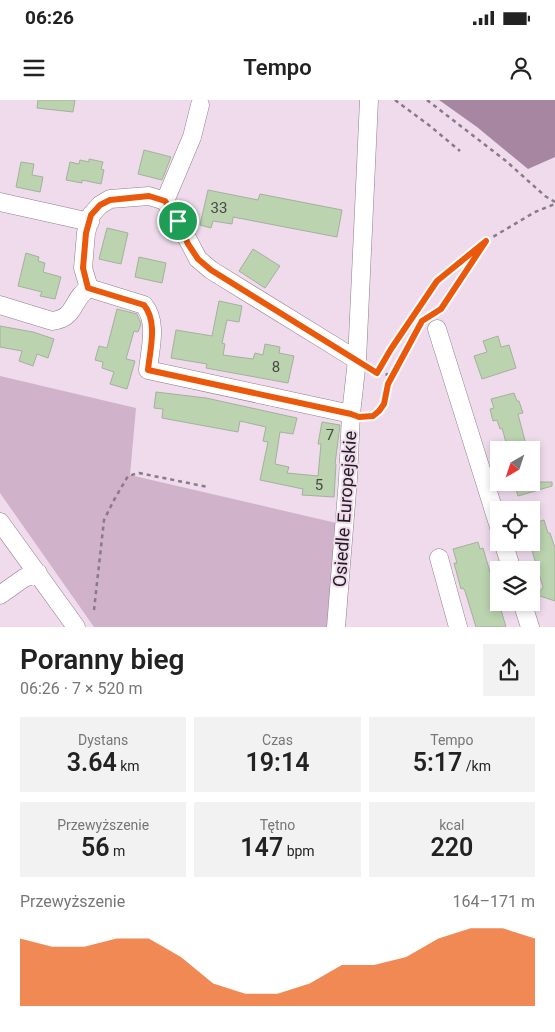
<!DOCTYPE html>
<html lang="pl">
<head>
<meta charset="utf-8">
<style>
	body { margin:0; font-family:Roboto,sans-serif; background:#f2f2f2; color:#222; height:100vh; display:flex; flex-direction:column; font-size:19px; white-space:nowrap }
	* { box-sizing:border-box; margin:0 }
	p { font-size:16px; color:#767676 }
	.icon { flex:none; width:28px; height:28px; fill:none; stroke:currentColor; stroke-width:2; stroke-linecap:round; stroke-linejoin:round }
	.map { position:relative; height:527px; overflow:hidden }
	.side { display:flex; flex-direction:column; background:#fff; flex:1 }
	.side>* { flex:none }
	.needle { width:32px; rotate:219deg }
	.controls { position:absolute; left:490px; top:341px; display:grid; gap:10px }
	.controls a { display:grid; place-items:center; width:50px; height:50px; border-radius:0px; background:#fff; box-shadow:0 2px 8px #0003; font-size:25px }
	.pin { position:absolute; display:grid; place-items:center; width:42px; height:42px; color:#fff; margin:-21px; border:2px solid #fff; border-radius:50%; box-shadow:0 1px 5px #0007 }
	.round { display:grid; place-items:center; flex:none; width:52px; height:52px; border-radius:0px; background:#f2f2f2 }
	.headline { display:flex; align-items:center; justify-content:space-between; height:85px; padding:0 20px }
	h1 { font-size:28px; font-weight:600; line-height:38px }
	.stats { display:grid; grid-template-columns:repeat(3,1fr); gap:8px; height:85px; padding:5px 20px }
	.stats div { display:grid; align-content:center; border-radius:0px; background:#f2f2f2; text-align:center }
	.stats b { font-size:25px; font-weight:600 }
	.stats small { font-size:14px; font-weight:400 }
	.stats p { font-size:14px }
	.chart { height:140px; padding:10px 20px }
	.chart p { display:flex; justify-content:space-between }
	.chart svg { width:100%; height:90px; margin-top:5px; fill:#ea580c; opacity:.7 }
	.status { display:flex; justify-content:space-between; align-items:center; height:35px; padding:0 25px; background:#fff; direction:ltr }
	.status svg { height:14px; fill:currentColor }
	header { display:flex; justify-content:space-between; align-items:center; height:65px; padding:0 20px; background:#fff; font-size:22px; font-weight:600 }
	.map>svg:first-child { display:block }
	.green { fill:#d0b2cb }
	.water { fill:#a786a2 }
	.building { fill:#bbd3af; stroke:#a3b19d }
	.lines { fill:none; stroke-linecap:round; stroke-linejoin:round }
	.minor-casing { stroke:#907e8d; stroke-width:19 }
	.path { stroke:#887a86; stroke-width:2.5; stroke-dasharray:4 4; stroke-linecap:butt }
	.minor { stroke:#fff; stroke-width:18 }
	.route-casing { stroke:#fff; stroke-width:10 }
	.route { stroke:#ea580c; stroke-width:6 }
	.labels { text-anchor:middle; stroke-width:4; stroke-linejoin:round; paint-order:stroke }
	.number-label { font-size:15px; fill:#484844 }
	.street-label { font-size:18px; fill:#211a20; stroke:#efdbec }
</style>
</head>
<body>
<div class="status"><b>06:26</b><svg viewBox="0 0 49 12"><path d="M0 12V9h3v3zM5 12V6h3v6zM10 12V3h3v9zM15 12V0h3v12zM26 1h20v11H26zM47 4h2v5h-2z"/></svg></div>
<header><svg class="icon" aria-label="menu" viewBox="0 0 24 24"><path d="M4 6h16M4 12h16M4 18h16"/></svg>Tempo<svg class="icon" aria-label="person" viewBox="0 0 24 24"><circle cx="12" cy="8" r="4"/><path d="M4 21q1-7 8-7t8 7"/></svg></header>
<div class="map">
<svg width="555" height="527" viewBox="0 0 555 527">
	<rect width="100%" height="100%" fill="#efdbec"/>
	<path class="green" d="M0,276l136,32 -6,67 215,50 -9,102h-242l-94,-134z"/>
	<path class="water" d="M439,0h116v57l-27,12 -51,-42z"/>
	<path class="building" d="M38,0h37l-2,12 -36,-4z
		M144,50l27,7 -9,23 -24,-6z
		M89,59l14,3 -2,7 3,1 -3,14 -19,-4v3l-16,-3 4,-18 9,2 1,-4 9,2z
		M21,62l13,2 -2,11 11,2 -3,15 -24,-5z
		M208,90l50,10 2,-6 82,16 -5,27 -104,-20 -1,7 -19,-3 -2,7 -11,-3z
		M107,128l21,5 -7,31 -22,-5z
		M253,149l27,17 -15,22 -26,-17z
		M26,153l13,4 -1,4 7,2 -2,9 18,5 -6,22 -15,-3 2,-4 -24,-6z
		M139,157l27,6 -4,20 -27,-6z
		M219,201l23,5 -3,16 -12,-2 -5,23 3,1 -2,11 30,4 2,-6 8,2 2,-11 15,3 -1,6 15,3 -6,27 -82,-15 1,-4 -36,-6 5,-28 36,6z
		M117,209l20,5 4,10 -3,8 -4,-1 -8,28 9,2 -8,28 -17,-5 4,-12 -12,-4 1,-6 -8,-2 4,-14 8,2z
		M0,226l33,6 21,7 -6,19 -11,-4 -4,12 -14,-5 3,-10 -22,-4z
		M498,236l3,11 8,-2 7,23 -34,11 -8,-23 13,-4 -4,-11z
		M156,292l50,6 91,20 -4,16 -13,-2 -5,32 14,3 -2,6 31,3 3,-32h-3l4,-22 18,3 -5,39h1l-2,33 -32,-2 1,-6 -43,-9 8,-38 -5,-1 3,-14 -26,-6 -2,11 -76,-14 1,-9 -9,-1z
		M514,293l3,8h2l4,12 -5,1 7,27 -18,5 -5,-18 -2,1 -3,-9 -4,1 -3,-12 4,-1 -3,-9z
		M514,382h38v4l-34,10z
		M544,420l4,13h2l5,15v53l-18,-6 6,-8 -13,-43 1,-20z
		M478,442l2,7 3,-1 23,79h-30l-11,-36 -2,-3 -2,1 -7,-26h3l-4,-14z"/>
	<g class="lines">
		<g class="minor-casing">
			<path id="minor" d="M200,5l-8,32 -27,64 13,20 20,38 13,11 146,90 -6,54 -3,65 -12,148
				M0,102l90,20
				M89,188l-6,-20 3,-35 5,-18 9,-10 10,-6 39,-3 16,5
				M0,205l52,16c25,-3 19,-22 37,-33l55,17c14,17 6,44 4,65l203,44
				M437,229l62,198
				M357,260l12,-260
				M0,422l76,105
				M503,442l9,28
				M439,458l19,69
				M0,495l24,-17 14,-5
				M522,502l8,25"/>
		</g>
		<path class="path" d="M395,0l35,26 30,25
			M427,0l79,61 39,35 10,6
			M436,212l5,-3 45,-68 49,-29 20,-8
			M371,269c9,6 12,8 22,3
			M377,273l14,-24 46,-68 48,-39
			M365,317l8,-1 6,-5 5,-8 4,-19 34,-62
			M94,510l10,-90 10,-20 14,-24 11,-3 69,14"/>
		<use href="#minor" class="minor"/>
	</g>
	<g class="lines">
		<g class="route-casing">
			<path id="route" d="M149,96l16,5 13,20 10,23 10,15 13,11 166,103 14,-24 46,-68 49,-40 -45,68 -19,12 -34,63 -4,20 -5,7 -6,5 -14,1 -8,-3 -203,-44c2,-21 10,-48 -4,-65l-56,-17 -5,-20 3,-35 5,-18 9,-10 10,-5z"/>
		</g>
		<use href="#route" class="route"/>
	</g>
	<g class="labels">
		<g class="number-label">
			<text x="219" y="113">33</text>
			<text x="276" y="272">8</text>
			<text x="330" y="340">7</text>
			<text x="319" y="390">5</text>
		</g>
		<g class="street-label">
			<text transform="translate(345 409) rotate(-86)" y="6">Osiedle Europejskie</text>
		</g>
	</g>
</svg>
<div class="controls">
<a><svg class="needle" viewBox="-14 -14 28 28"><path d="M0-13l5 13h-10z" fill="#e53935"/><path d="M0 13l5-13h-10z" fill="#767676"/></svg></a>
<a><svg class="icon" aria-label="locate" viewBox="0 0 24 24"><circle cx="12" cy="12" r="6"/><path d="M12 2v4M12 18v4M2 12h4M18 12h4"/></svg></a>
<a><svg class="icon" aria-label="layers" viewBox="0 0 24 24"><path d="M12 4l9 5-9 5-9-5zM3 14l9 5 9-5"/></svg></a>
</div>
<div class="pin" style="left:178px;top:121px;background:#1e9e55"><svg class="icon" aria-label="arrive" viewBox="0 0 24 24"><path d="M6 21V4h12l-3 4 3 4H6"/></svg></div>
</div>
<section class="side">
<div class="headline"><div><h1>Poranny bieg</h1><p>06:26 · 7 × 520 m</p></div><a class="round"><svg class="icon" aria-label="share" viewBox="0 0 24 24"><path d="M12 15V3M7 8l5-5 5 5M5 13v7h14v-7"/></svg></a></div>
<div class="stats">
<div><p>Dystans</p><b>3.64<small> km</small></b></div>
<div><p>Czas</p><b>19:14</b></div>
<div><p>Tempo</p><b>5:17<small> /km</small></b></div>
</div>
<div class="stats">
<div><p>Przewyższenie</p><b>56<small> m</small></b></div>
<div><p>Tętno</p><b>147<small> bpm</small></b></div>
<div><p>kcal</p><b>220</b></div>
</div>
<div class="chart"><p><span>Przewyższenie</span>164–171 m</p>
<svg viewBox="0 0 160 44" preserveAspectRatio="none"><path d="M0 44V11L10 15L20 15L30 11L40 11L50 20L60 33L70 38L80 38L90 33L100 24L110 24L120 20L130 11L140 6L150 6L160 11V44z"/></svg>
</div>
</section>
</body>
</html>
